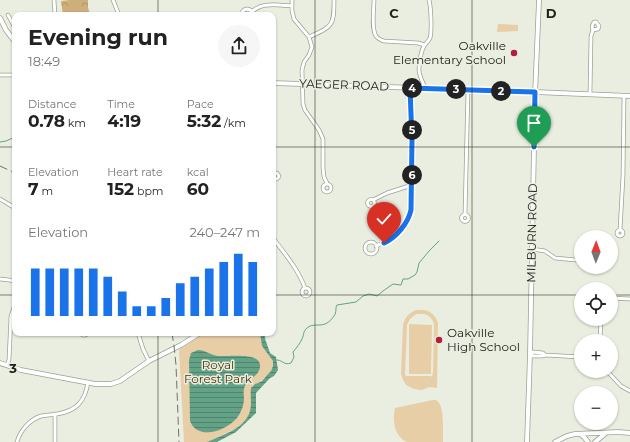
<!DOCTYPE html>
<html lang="en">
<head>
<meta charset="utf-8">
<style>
	body { margin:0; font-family:Montserrat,sans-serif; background:#f6f6f6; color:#222; height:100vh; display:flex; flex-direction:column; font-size:15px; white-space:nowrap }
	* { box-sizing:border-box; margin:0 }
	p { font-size:13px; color:#767676 }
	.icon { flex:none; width:22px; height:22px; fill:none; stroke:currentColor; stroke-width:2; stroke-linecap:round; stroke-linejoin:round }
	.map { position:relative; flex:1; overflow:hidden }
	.sheet { position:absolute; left:12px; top:12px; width:264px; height:324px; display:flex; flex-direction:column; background:#fff; border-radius:8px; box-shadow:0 1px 3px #0004 }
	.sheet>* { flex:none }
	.needle { width:26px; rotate:1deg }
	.tools { position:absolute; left:574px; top:230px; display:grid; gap:8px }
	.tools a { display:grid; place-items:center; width:44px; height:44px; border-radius:50%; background:#fff; box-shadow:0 1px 3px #0004; font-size:20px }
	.pin { position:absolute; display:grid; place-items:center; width:34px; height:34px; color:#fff; margin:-41px -17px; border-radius:50% 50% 50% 0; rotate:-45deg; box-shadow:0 0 4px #0007 }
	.pin .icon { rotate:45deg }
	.km { position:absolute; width:20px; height:20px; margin:-10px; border-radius:50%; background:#222; color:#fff; font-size:11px; line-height:20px; text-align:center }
	.round { display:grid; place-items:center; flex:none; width:42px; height:42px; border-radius:21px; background:#f6f6f6 }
	.headline { display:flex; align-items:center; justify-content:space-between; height:68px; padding:0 16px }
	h1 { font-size:22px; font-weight:700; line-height:30px }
	.metrics { display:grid; grid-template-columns:repeat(3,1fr); gap:6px; height:68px; padding:4px 16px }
	.metrics div { display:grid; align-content:center }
	.metrics b { font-size:17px; font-weight:700 }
	.metrics small { font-size:11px; font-weight:400 }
	.metrics p { font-size:11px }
	.chart { height:112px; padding:8px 16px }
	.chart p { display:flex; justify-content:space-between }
	.chart svg { width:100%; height:72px; margin-top:4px; stroke:#1a73e8; stroke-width:6 }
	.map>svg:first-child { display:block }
	.forest { fill:url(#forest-crowns) }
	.park { fill:#e8cea6; fill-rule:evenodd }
	.water { fill:url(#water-rules) }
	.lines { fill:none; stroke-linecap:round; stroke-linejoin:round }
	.stream { stroke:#63a286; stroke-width:1 }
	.street-casing { stroke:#9ca194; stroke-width:4.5 }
	.secondary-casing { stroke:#9ca194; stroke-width:5.5 }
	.street { stroke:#fff; stroke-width:3 }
	.secondary { stroke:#fff; stroke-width:4 }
	.rail { stroke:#707269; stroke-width:1; stroke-dasharray:8 4; stroke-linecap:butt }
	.route-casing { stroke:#fff; stroke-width:8 }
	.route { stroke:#1a73e8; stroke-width:5 }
	.grid { fill:none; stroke:#20221c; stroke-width:1; stroke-opacity:0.55 }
	.poi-dot { fill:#b11e3e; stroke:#eaeee0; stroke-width:1.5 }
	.labels { text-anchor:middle; stroke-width:3; stroke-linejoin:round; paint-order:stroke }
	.poi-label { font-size:12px; fill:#20221c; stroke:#eaeee0; text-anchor:end }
	.street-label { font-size:12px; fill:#20221c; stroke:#eaeee0 }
	.park-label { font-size:12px; fill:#493308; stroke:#eaeee0 }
	.grid-label { font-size:13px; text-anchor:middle; font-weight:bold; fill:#20221c; stroke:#eaeee0; stroke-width:3; stroke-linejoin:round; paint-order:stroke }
</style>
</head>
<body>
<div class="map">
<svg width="630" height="442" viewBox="0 0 630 442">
	<defs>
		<pattern id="forest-crowns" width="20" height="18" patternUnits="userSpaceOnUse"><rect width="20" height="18" fill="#ceae7a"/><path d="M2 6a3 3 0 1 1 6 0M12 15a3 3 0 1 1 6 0" fill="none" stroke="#b19569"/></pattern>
		<pattern id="water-rules" width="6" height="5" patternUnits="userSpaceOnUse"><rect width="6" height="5" fill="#63a286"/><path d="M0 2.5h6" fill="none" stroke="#51846d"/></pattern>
	</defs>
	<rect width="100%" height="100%" fill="#eaeee0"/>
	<path class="forest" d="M70,0h18v7l2,8h-27l-2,-14z"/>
	<path class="park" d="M498,24l20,1v6l-21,1z
		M416,310c11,-1 18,2 22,13l-1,65 -8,-1 -7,3 -8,-1 -8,-4 -3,-5 -2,-6 2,-49c2,-8 6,-12 13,-15zM416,314c9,-1 15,1 18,10l-1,48 -1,5 -1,-1h-25l-1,-2 2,-49 3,-6z
		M409,324l23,1 -1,49h-22z
		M204,333h56l2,13 11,15v5l-2,5 -9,9 -4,3 -3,1 -4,4v22l-3,10 -15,10 -26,12h-23l-5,-92z
		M433,400c4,0 4,0 6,3 5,6 4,30 4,39h-36c-13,-6 -15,-22 -12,-34z"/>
	<path class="water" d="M260,333h3l7,20 6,4 2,13 -4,6 -4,2 -14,15v20l-20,19 -19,10h-10c15,-7 38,-13 43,-31 2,-7 0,-16 1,-23l4,-4 3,-1 4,-2 6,-7 3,-3 2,-5v-5l-11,-15z
		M198,350c7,0 13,5 20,6 9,1 44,-5 42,11 -1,10 -14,12 -16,22 -1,3 0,6 0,9 0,6 -2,12 -5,17 -9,15 -41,27 -49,6l-1,-61 2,-7z"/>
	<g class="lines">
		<path class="stream" d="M0,142l6,-1 9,-4
			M263,333l2,5
			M275,360c8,-1 8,6 16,3l3,-6 -1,-5c3,-4 7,-8 9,-13 2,-4 1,-8 5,-11 8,-7 17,3 27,-12 3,-4 1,-8 3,-11l19,-3 7,-6 6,-2 8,2 6,-5 10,-7 8,1 2,-6h5l7,-4 2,-3 2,-9 11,-13 9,-9"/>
		<g class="street-casing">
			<path id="street" d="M54,0l1,15
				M113,0l6,15
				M292,0v11l2,8 15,18 3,10 -3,8 -5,7 -2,8 1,34 2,6 14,20 4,9v29l1,9 3,6
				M374,0c0,9 -3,29 2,36 2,3 5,4 8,5l34,2 7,2
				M8,15l7,13
				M243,15l-1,-3c3,-4 7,-3 10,-1
				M249,15c10,-14 28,-10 43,-9
				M309,37c24,-11 25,-11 25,-37
				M0,75h15
				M425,88c-2,-6 -6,-12 -6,-18 0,-6 2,-19 5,-24 2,-3 5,-5 6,-8 2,-7 1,-31 -1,-38
				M590,94l1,-58 2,-6c-2,-3 -1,-5 1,-8h2l3,4 -1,3 -5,1
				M273,174l4,-1 2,3 -1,2 -1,1 -4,-1
				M323 188a4 4 0 1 1 8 0a4 4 0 1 1-8 0Z
				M0,199l15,9
				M367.5 203a3.5 3.5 0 1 1 7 0a3.5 3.5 0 1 1-7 0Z
				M373,200l14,-7 25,-8
				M465,214l3,-124
				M461.5 218a3.5 3.5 0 1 1 7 0a3.5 3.5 0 1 1-7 0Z
				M617 233a3 3 0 1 1 6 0a3 3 0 1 1-6 0Z
				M620,230l3,-54 1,-80
				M273,238c12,16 25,31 32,50
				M365 248a6 6 0 1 1 12 0a6 6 0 1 1-12 0Z
				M376,246l14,-6 5,-4 14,-18 2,-8 1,-25v-45l-2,-52
				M532,249l13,2 10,7 21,2
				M0,279l9,1 6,1
				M302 292a4 4 0 1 1 8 0a4 4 0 1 1-8 0Z
				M611,298l19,1
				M81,333c1,3 5,3 7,0
				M138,333l5,16 6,12
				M600,341l1,-22
				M530,355l2,1h10l3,-1 36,2
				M531,355l2,-3 10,1 2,2
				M7,365l2,-5 2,-44 4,-11
				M607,371l14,15 9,5
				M17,442c3,-11 12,-22 24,-26 5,-1 10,-1 16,-2 19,-3 28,-12 31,-32
				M55,442v-28"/>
		</g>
		<g class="secondary-casing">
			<path id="secondary" d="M0,18l6,12 9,12
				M273,83l262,9 95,4
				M0,363l21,7 74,14h16l9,-3 29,-20 32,-16 19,-12
				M580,434l4,3 4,5
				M527,442l3,-88 5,-259 4,-95
				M555,442l12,-6 8,-2 43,-2 12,1
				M595,442l11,-9"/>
		</g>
		<use href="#street" class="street"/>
		<use href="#secondary" class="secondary"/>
		<path class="rail" d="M0,166l15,7
			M172,333l2,13 2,19 3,77"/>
	</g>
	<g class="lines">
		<g class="route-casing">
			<path id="route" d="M384,243c13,-6 24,-20 27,-33l1,-70 -2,-52 125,4 -1,55"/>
		</g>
		<use href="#route" class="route"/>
	</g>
	<path class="grid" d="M158,0v15M315,0v442M472,0v442M0,147h15M273,147h357M0,295h15M273,295h308M611,295h19M158,333v109"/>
	<g class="poi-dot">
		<circle cx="514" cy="53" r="4"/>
		<circle cx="439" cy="340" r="4"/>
	</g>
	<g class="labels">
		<g class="poi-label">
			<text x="506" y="50">Oakville<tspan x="506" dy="14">Elementary School</tspan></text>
			<text x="447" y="337" text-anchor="start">Oakville<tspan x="447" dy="14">High School</tspan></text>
		</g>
		<g class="street-label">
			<text transform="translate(344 85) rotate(2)" y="4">YAEGER ROAD</text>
			<text transform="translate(532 233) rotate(-89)" y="4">MILBURN ROAD</text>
		</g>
		<g class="park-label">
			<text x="218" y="369">Royal<tspan x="218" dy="14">Forest Park</tspan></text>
		</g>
	</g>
	<g class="grid-label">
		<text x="394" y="18">C</text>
		<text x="551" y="18">D</text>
		<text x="13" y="373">3</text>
	</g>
</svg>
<div class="tools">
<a><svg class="needle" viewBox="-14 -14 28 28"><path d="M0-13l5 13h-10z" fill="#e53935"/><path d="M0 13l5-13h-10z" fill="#767676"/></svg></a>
<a><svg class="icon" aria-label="locate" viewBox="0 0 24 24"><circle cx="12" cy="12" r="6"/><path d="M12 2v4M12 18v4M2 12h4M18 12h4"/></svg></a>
<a>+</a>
<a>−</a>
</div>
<div class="pin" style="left:534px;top:147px;background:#1e9e55"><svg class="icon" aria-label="arrive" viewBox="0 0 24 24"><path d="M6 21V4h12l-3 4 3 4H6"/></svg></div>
<div class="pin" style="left:384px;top:243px;background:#d93025"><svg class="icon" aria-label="check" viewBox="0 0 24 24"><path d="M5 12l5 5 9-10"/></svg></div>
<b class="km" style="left:501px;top:91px">2</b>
<b class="km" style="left:456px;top:89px">3</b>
<b class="km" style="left:412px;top:88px">4</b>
<b class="km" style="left:412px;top:130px">5</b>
<b class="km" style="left:412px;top:175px">6</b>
<section class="sheet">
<div class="headline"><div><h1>Evening run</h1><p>18:49</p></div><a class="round"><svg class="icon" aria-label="share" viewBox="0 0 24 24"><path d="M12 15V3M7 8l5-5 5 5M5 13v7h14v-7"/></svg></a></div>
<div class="metrics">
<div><p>Distance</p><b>0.78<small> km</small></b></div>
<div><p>Time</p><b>4:19</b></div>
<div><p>Pace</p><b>5:32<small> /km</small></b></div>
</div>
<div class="metrics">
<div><p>Elevation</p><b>7<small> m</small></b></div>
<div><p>Heart rate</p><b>152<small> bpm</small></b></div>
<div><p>kcal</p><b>60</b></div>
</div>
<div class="chart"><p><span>Elevation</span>240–247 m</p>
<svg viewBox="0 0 160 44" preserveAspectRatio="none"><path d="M5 44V15M15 44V15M25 44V15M35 44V15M45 44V15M55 44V20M65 44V29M75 44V38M85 44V38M95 44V33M105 44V24M115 44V20M125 44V15M135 44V11M145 44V6M155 44V11"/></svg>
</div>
</section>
</div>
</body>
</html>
